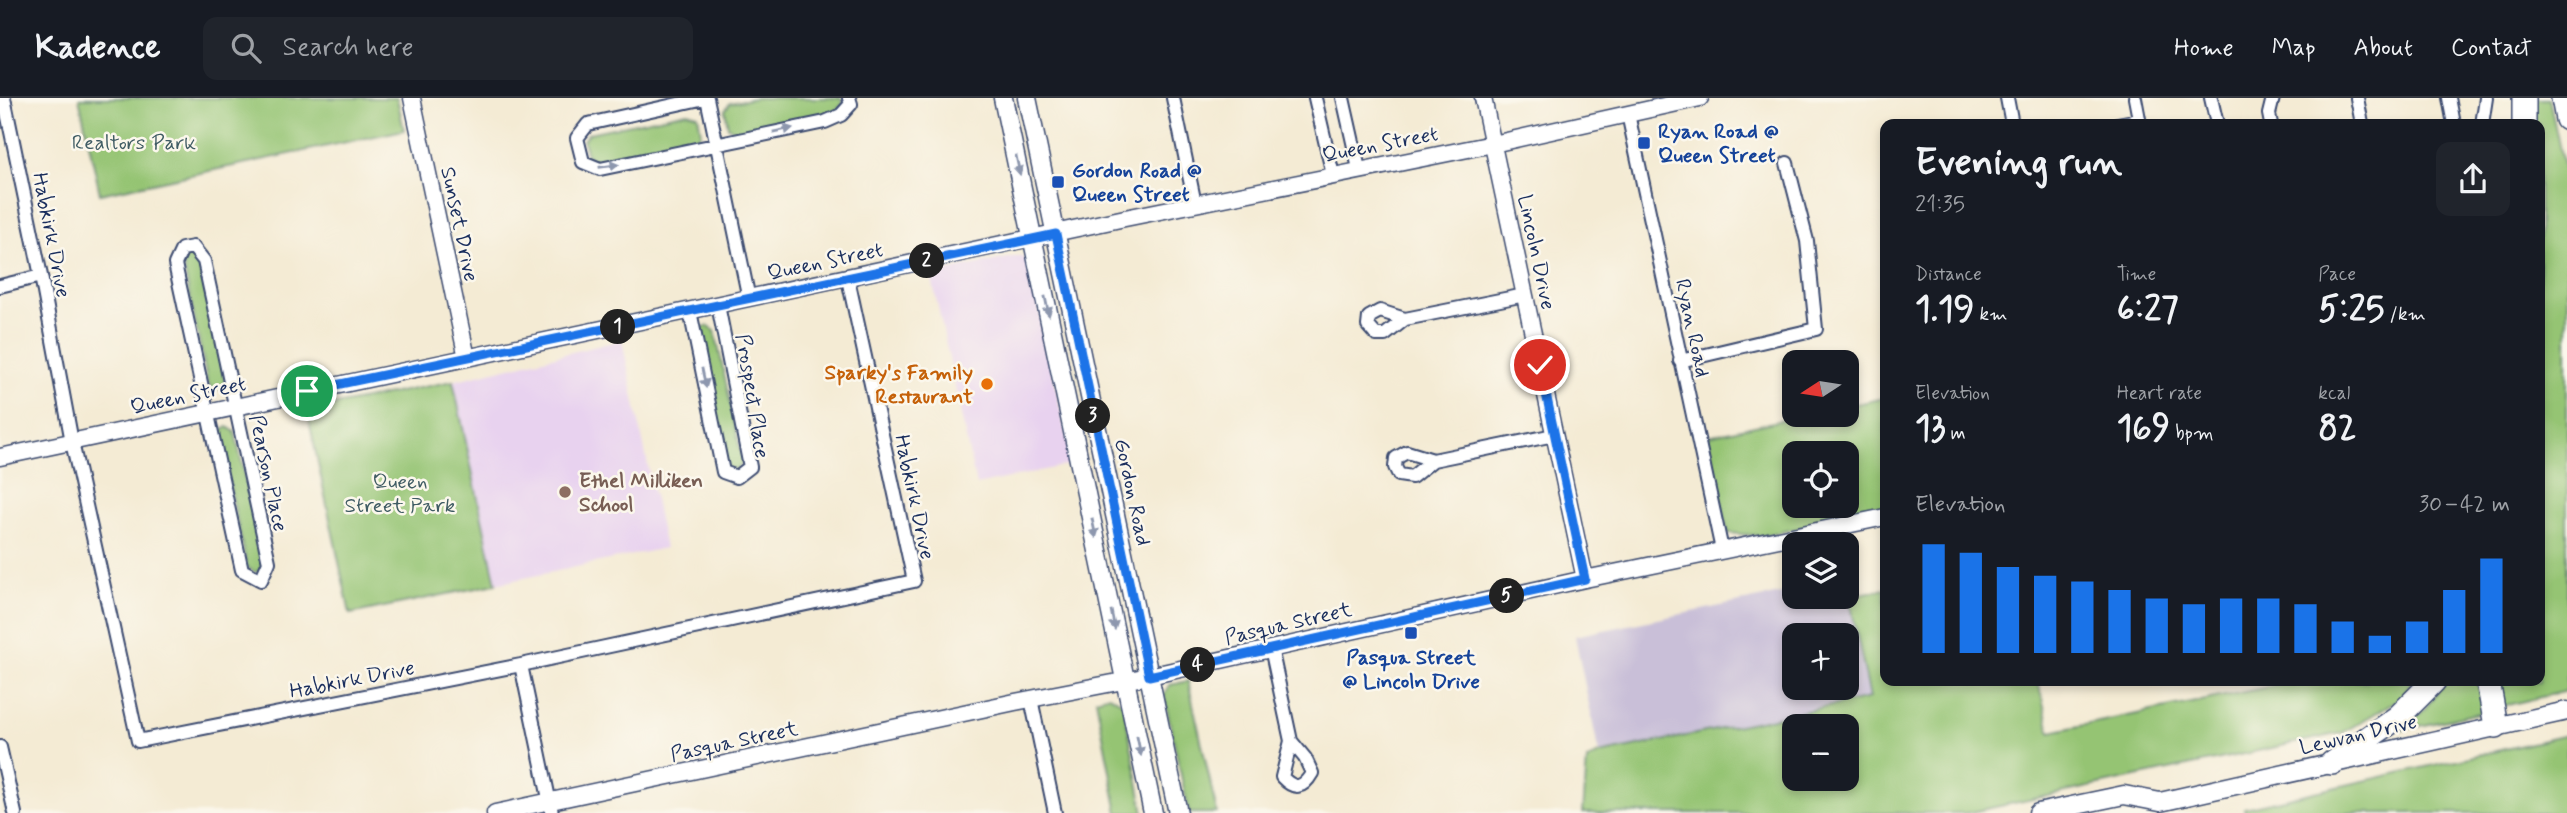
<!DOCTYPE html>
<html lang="en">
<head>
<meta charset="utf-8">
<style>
	body { margin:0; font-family:Mynerve,sans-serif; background:#20242c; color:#f1f3f6; height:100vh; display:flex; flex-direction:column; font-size:26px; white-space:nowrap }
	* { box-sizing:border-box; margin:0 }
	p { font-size:23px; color:#9ea1a6 }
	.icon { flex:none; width:38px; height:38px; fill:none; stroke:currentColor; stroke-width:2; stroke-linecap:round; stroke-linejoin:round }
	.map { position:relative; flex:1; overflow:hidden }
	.details { position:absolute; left:1880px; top:21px; width:665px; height:567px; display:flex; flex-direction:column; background:#171b24; border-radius:14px; box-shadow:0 4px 10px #0003 }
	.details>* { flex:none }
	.needle { width:46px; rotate:258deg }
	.fabs { position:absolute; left:1782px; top:252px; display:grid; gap:14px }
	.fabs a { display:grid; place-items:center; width:77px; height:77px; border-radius:14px; background:#171b24; box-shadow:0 4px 10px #0003; font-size:35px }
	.pin { position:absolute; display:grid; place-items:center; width:60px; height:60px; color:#fff; margin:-30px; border:4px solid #fff; border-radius:50%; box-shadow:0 2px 7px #0007 }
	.km { position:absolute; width:35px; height:35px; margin:-18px; border-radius:50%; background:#222; color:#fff; font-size:19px; line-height:35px; text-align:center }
	.round { display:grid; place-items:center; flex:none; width:74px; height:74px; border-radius:14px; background:#20242c }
	.summary { display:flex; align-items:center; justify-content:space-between; height:119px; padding:0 35px }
	h1 { font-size:38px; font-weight:800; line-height:52px }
	.stats { display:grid; grid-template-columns:repeat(3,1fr); gap:10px; height:119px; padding:7px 35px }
	.stats div { display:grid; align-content:center }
	.stats b { font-size:35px; font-weight:800 }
	.stats small { font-size:19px; font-weight:400 }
	.stats p { font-size:19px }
	.chart { height:196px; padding:14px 35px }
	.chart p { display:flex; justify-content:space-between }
	.chart svg { width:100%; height:126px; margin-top:7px; stroke:#1a73e8; stroke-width:6 }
	header { display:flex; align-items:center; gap:42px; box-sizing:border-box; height:98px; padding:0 35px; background:#171b24; border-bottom:2px solid #363941 }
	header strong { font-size:33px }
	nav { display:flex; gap:38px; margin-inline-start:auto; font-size:24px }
	.search { width:490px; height:63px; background:#20242c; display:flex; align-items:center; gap:18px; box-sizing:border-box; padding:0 24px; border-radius:14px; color:#9ea1a6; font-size:26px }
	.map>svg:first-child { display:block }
	.built { fill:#e8d2ef }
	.industrial { fill:#c9bfd8; fill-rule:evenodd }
	.green { fill:#95c473; stroke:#587a68; stroke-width:2; fill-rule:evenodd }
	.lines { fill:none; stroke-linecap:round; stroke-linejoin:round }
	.minor-casing { stroke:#3c4b70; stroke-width:16 }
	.tertiary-casing { stroke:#3c4b70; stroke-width:19 }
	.secondary-casing { stroke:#3c4b70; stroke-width:21 }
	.motorway-casing { stroke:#3c4b70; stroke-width:26 }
	.minor { stroke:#fff; stroke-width:12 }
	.tertiary { stroke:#fff; stroke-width:16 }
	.secondary { stroke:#fff; stroke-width:18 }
	.motorway { stroke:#fff; stroke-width:23 }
	.oneway { fill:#8d97ae }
	.route-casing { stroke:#fff; stroke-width:14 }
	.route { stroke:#1a73e8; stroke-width:9 }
	.transit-dot { fill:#1a4fb4; stroke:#fbf7ec; stroke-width:2.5 }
	.food-dot { fill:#e8710a; stroke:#fbf7ec; stroke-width:2.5 }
	.education-dot { fill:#8d6e63; stroke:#fbf7ec; stroke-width:2.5 }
	.labels { text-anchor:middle; stroke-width:5; stroke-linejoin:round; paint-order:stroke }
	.transit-label { font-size:21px; font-weight:bold; fill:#164399; stroke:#fbf7ec; text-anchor:start }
	.park-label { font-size:21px; fill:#405c64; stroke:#fbf7ec }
	.street-label { font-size:21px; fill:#1b2f5e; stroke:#fbf7ec }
	.food-label { font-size:21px; font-weight:bold; fill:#c56008; stroke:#fbf7ec; text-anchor:end }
	.education-label { font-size:21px; font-weight:bold; fill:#785e54; stroke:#fbf7ec; text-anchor:start }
</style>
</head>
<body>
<header>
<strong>Kadence</strong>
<div class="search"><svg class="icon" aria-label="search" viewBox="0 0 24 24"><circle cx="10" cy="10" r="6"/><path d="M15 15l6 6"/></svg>Search here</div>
<nav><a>Home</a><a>Map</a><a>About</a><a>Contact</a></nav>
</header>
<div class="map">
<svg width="2567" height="715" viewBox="0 0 2567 715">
	<rect width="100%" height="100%" fill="#fbf7ec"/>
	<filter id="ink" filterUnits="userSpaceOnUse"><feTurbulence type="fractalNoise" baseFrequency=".0143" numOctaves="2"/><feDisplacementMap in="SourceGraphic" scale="14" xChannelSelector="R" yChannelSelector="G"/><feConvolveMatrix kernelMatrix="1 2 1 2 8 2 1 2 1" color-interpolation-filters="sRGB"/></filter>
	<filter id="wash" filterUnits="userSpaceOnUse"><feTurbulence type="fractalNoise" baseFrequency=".00686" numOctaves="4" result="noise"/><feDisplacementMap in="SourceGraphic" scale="28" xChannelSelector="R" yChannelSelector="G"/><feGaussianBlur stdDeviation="1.57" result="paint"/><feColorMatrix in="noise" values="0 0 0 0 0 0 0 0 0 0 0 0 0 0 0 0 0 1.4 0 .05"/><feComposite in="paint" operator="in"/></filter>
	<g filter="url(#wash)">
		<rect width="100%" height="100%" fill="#f4ebd4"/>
		<path class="built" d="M1018,158l5,1 6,6 43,201 -96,21 -45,-211z
			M622,242l43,208 -169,36 -43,-203z"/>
		<path class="industrial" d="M1846,485l24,115 -271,56 -24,-118 219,-45v6h52zM1794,537h52v53h-52z"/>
		<path class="green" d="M79,0h318l7,32 -304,64z
			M755,0h86l2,6 -8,8 -99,19 -8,-4 -3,-17 5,-7z
			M2530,0h19l18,85v508l-64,15 -7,-25h43v-557h-8z
			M687,14l11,3 3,18 -7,8 -100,19 -7,-4 -4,-16 6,-7z
			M187,155l10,2 28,126 -1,5 -9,4 -7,-6 -26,-125z
			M708,228l7,5 28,132 -6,7 -8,-1 -4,-4 -25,-136z
			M453,283l43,203 -146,30 -43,-203z
			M1885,300v112l-123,26 -34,-3 -20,-97 98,-21h40v-9zM1794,355h52v53h-52z
			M228,329l7,5 28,131 -4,8 -5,1 -7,-5 -28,-131 4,-7z
			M1885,491v92h153l12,51 247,-51h115l-10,16 -60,36 -375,80h-384l4,-53 12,-6 271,-56 -21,-102zM1794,628h52v53h-52z
			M1188,583l29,132h-28l-25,-118 6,-10z
			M2446,583h32l6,31 -82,18 -1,-4 21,-14z
			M1109,597l14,8 21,110h-26l-22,-114z
			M2567,637v78h-322l-1,-5z"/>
	</g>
	<g filter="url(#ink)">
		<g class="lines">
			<g class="minor-casing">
				<path id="minor" d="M4,0l37,178 31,166 66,299 383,-76 393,-84 -66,-302
					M705,0l-117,26 -11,14 6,24 17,7 225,-47 16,-7 10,-11 -2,-6
					M707,0l42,201
					M1173,0l22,106
					M1315,0l18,77
					M1343,0l16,71
					M2007,0l5,26
					M2135,0l5,26
					M2211,0l6,26
					M2357,0l5,26
					M2449,0l5,26
					M1628,16l94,436
					M2117,26l22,-4
					M2271,26l-2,-10 4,-16
					M2482,26l4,-26
					M193,149l11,14 65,301 -8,18 -19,-10 -67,-306 7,-15z
					M0,188l41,-10
					M690,213l33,161 14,5 13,-10 -32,-162
					M1405,221l-25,-8 -11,6 -1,9 8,9h9l20,-16 120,-24
					M1680,263l136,-32 -9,-88 -20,-78
					M1433,362l-26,-8 -11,6 -1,9 4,8 13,2 21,-17 121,-25
					M1271,550l20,93 14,17 7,15c-9,16 -18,17 -30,4l9,-36
					M521,567l31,148
					M1031,601l24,114
					M0,649l15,66"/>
			</g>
			<g class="tertiary-casing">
				<path id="tertiary" d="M412,0l55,260
					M1483,0l102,481
					M0,359l1125,-239 368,-74 207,-46
					M495,715l520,-111 134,-26 436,-97 300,-62"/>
			</g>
			<g class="secondary-casing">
				<path id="secondary" d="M1003,0l150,715
					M1027,0l151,715
					M2038,715l86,-18 36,7 407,-91"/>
			</g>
			<g class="motorway-casing">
				<path id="motorway" d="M2524,0v26
					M2563,0l4,21
					M2488,583l8,45
					M2332,665l66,-46 36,-36"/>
			</g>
			<use href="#minor" class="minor"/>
			<use href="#tertiary" class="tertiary"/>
			<use href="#secondary" class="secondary"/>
			<use href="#motorway" class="motorway"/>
		</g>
		<defs><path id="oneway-solid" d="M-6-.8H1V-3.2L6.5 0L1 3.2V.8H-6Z" transform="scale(1.75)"/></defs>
		<g class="oneway">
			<use href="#oneway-solid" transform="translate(783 32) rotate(-11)"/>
			<use href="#oneway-solid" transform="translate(1018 67) rotate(78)"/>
			<use href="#oneway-solid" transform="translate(609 68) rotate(-8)"/>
			<use href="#oneway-solid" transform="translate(1047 208) rotate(78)"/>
			<use href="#oneway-solid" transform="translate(704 280) rotate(78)"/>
			<use href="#oneway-solid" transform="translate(1094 430) rotate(78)"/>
			<use href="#oneway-solid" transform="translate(1113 522) rotate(79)"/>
			<use href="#oneway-solid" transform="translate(1139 648) rotate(78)"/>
		</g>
	</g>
	<g class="lines" filter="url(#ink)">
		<g class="route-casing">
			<path id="route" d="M307,293l749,-157 93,442 436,-97 -45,-214"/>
		</g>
		<use href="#route" class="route"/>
	</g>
	<g class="transit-dot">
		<rect x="1637" y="38" width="14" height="14" rx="3.5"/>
		<rect x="1051" y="77" width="14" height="14" rx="3.5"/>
		<rect x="1404" y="528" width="14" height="14" rx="3.5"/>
	</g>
	<circle class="food-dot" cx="987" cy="286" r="7"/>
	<circle class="education-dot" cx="565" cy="394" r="7"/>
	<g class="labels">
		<g class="transit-label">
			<text x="1658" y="40">Ryan Road @<tspan x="1658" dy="24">Queen Street</tspan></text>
			<text x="1072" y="79">Gordon Road @<tspan x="1072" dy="24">Queen Street</tspan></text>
			<text x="1411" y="566" text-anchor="middle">Pasqua Street<tspan x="1411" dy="24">@ Lincoln Drive</tspan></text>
		</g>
		<g class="park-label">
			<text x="134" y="51">Realtors Park</text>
			<text x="400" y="390">Queen<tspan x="400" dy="24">Street Park</tspan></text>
		</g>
		<g class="street-label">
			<text transform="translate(1380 46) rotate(-11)" y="7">Queen Street</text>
			<text transform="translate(460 126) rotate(78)" y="7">Sunset Drive</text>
			<text transform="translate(52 137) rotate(79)" y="7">Habkirk Drive</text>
			<text transform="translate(1537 154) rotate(78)" y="7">Lincoln Drive</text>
			<text transform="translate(825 163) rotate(-12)" y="7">Queen Street</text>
			<text transform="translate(1693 230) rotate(78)" y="7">Ryan Road</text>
			<text transform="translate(188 297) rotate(-12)" y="7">Queen Street</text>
			<text transform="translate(753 298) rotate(81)" y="7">Prospect Place</text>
			<text transform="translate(269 375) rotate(78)" y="7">Pearson Place</text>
			<text transform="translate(1133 394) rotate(78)" y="7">Gordon Road</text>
			<text transform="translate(915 399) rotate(78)" y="7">Habkirk Drive</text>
			<text transform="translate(1288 525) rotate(-13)" y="7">Pasqua Street</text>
			<text transform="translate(352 581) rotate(-11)" y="7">Habkirk Drive</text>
			<text transform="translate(2358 636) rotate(-13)" y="7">Lewvan Drive</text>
			<text transform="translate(734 643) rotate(-12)" y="7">Pasqua Street</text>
		</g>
		<g class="food-label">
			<text x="973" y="281">Sparky's Family<tspan x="973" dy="24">Restaurant</tspan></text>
		</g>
		<g class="education-label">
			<text x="579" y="389">Ethel Milliken<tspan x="579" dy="24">School</tspan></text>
		</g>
	</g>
</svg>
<div class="fabs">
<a><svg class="needle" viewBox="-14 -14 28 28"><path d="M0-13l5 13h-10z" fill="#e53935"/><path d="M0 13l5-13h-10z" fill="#9ea1a6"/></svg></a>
<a><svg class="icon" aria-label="locate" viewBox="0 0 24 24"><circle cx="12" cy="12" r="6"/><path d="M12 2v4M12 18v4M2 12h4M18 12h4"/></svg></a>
<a><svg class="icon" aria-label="layers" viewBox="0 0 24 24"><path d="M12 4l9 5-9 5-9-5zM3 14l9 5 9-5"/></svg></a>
<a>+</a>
<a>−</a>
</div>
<div class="pin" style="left:307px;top:293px;background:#1e9e55"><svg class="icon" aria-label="arrive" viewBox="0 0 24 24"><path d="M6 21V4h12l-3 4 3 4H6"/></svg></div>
<div class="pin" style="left:1540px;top:267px;background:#d93025"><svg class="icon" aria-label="check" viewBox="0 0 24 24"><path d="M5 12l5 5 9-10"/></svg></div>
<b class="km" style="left:618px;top:229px">1</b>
<b class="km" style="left:927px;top:163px">2</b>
<b class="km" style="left:1093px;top:318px">3</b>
<b class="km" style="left:1198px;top:567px">4</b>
<b class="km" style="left:1507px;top:498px">5</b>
<section class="details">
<div class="summary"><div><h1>Evening run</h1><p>21:35</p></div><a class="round"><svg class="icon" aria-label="share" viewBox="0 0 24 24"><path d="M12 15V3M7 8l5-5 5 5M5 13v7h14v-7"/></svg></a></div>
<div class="stats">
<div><p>Distance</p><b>1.19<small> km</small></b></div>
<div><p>Time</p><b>6:27</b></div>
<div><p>Pace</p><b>5:25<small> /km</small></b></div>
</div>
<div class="stats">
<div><p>Elevation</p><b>13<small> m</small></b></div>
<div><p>Heart rate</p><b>169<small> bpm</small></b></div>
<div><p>kcal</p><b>82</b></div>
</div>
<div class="chart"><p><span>Elevation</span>30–42 m</p>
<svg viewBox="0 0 160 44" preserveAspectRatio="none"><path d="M5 44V6M15 44V9M25 44V14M35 44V17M45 44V19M55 44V22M65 44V25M75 44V27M85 44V25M95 44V25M105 44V27M115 44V33M125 44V38M135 44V33M145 44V22M155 44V11"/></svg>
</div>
</section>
</div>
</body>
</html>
